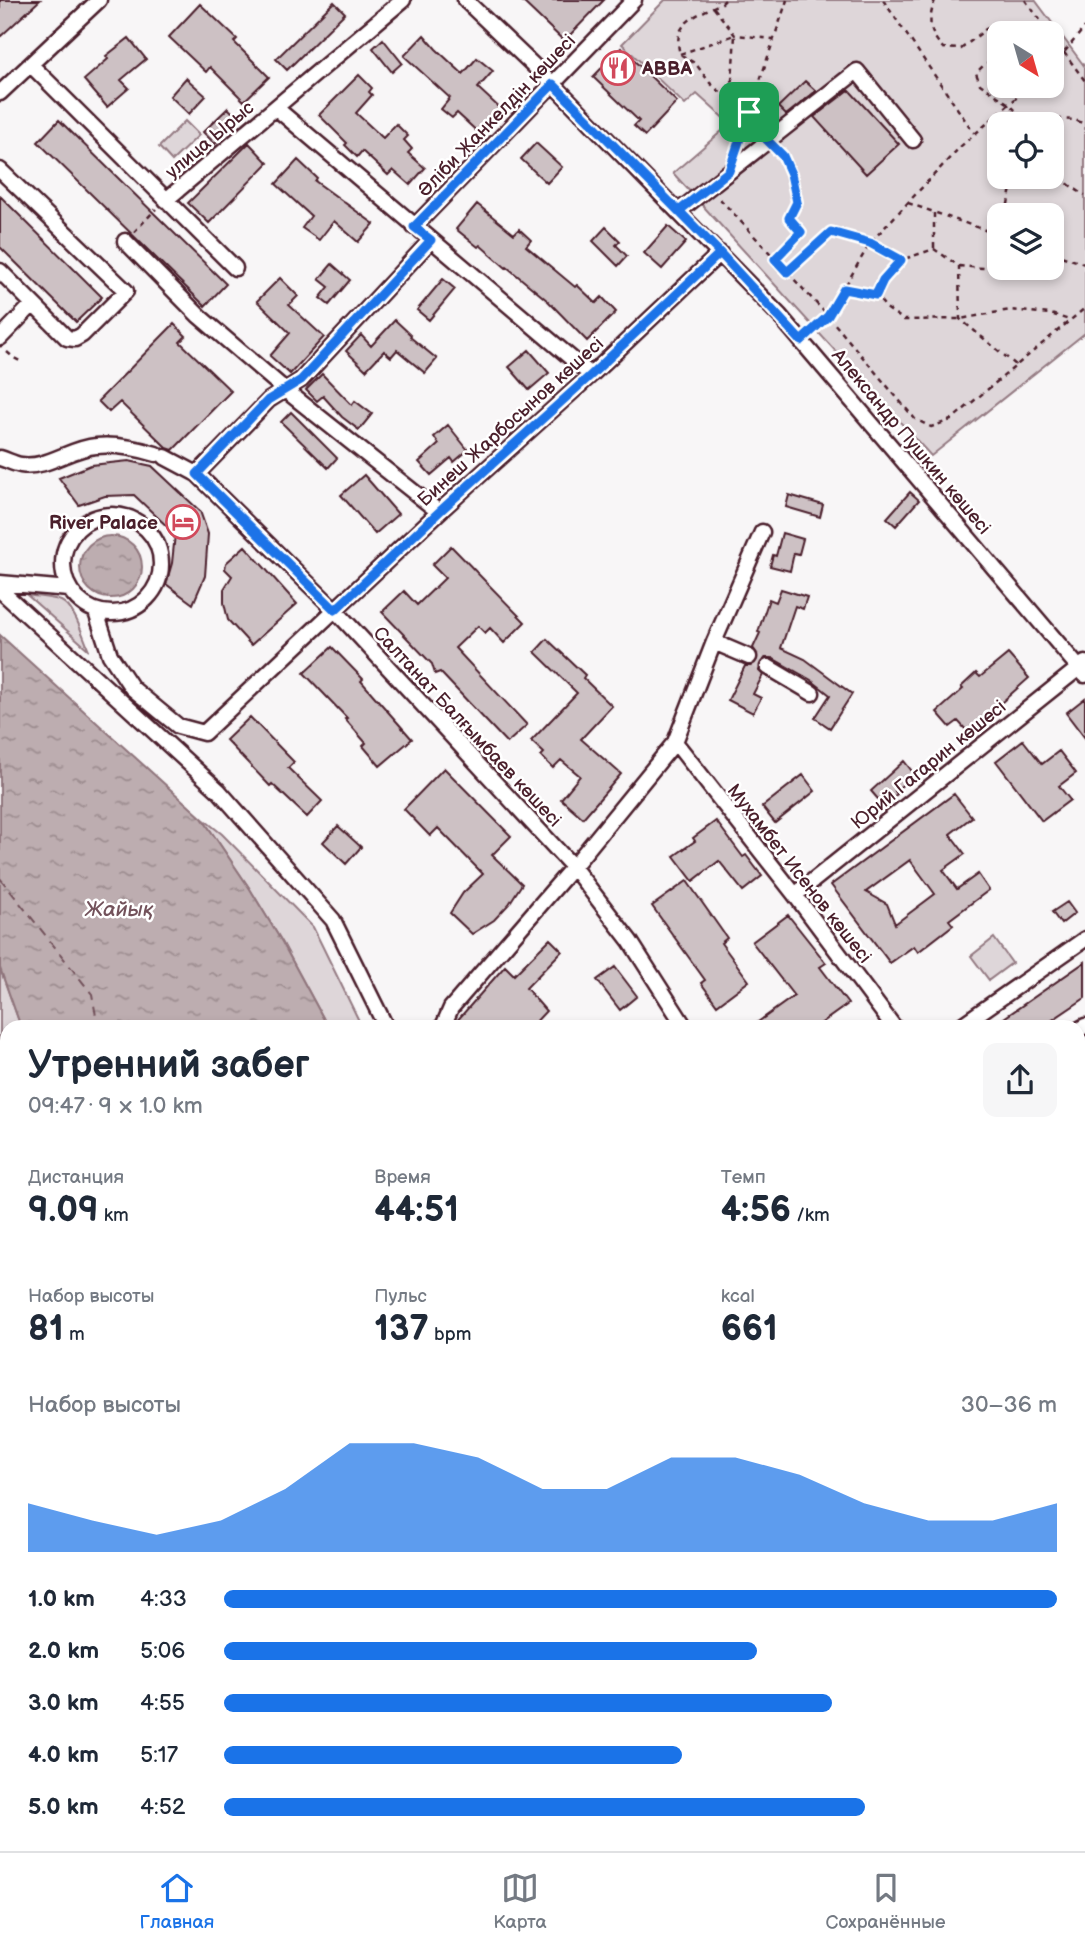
<!DOCTYPE html>
<html lang="ru">
<head>
<meta charset="utf-8">
<style>
	body { margin:0; font-family:"Balsamiq Sans",sans-serif; background:#f6f6f7; color:#1f2937; height:100vh; display:flex; flex-direction:column; font-size:26px; white-space:nowrap }
	* { box-sizing:border-box; margin:0 }
	p { font-size:23px; color:#747a83 }
	.icon { flex:none; width:38px; height:38px; fill:none; stroke:currentColor; stroke-width:2; stroke-linecap:round; stroke-linejoin:round }
	.map { position:relative; flex:1; overflow:hidden }
	.drawer { position:absolute; left:0px; top:1020px; width:1085px; height:831px; display:flex; flex-direction:column; background:#fff; border-radius:21px 21px 0 0; box-shadow:0 4px 10px #0003 }
	.drawer>* { flex:none }
	.needle { width:46px; rotate:143deg }
	.controls { position:absolute; left:987px; top:21px; display:grid; gap:14px }
	.controls a { display:grid; place-items:center; width:77px; height:77px; border-radius:14px; background:#fff; box-shadow:0 4px 10px #0003; font-size:35px }
	.pin { position:absolute; display:grid; place-items:center; width:60px; height:60px; color:#fff; margin:-30px; border-radius:14px; box-shadow:0 4px 10px #0006 }
	.round { display:grid; place-items:center; flex:none; width:74px; height:74px; border-radius:14px; background:#f6f6f7 }
	.head { display:flex; align-items:center; justify-content:space-between; height:119px; padding:0 28px }
	h1 { font-size:38px; font-weight:700; line-height:52px }
	.figures { display:grid; grid-template-columns:repeat(3,1fr); gap:10px; height:119px; padding:7px 28px }
	.figures div { display:grid; align-content:center }
	.figures b { font-size:35px; font-weight:700 }
	.figures small { font-size:19px; font-weight:400 }
	.figures p { font-size:19px }
	.chart { height:196px; padding:14px 28px }
	.chart p { display:flex; justify-content:space-between }
	.chart svg { width:100%; height:126px; margin-top:7px; fill:#1a73e8; opacity:.7 }
	ul { padding:0 28px; list-style:none; font-size:23px }
	li { display:grid; grid-template-columns:112px 84px 1fr; align-items:center; height:52px }
	li i { height:18px; border-radius:9px; background:#1a73e8 }
	.tabs { display:flex; justify-content:space-around; align-items:center; height:98px; border-top:2px solid #e0e1e3; background:#fff; font-size:19px; color:#747a83 }
	.tabs a { display:grid; justify-items:center; gap:4px }
	.tabs .active { color:#1a73e8 }
	.map>svg:first-child { display:block }
	.green { fill:#ded6d9; stroke:#947a82; stroke-width:2; fill-rule:evenodd }
	.water { fill:url(#water-ripples); stroke:#8f747b; stroke-width:2 }
	.lines { fill:none; stroke-linecap:round; stroke-linejoin:round }
	.ferry { stroke:#72515a; stroke-width:2; stroke-dasharray:9 7; stroke-linecap:butt }
	.building { fill:#cdc1c4; stroke:#4a1f2b; stroke-width:2; fill-rule:evenodd }
	.minor-tunnel { stroke:#d5cbce; stroke-width:14; stroke-dasharray:14 7; stroke-linecap:butt }
	.minor-casing { stroke:#4a1f2b; stroke-width:19 }
	.path { stroke:#4a1f2b; stroke-width:2.5; stroke-dasharray:5 5; stroke-linecap:butt }
	.minor { stroke:#fff; stroke-width:14 }
	.route-casing { stroke:#fff; stroke-width:14 }
	.route { stroke:#1a73e8; stroke-width:9 }
	.labels { text-anchor:middle; stroke-width:5; stroke-linejoin:round; paint-order:stroke }
	.poi-label { font-size:19px; font-weight:bold; fill:#4a1f2b; stroke:#fff; text-anchor:start }
	.street-label { font-size:19px; fill:#4a1f2b; stroke:#fff }
	.water-label { font-size:21px; font-style:italic; fill:#72515a; stroke:#fff }
</style>
</head>
<body>
<div class="map">
<svg width="1085" height="1851" viewBox="0 0 1085 1851">
	<defs>
		<pattern id="water-ripples" width="26" height="14" patternUnits="userSpaceOnUse" patternTransform="scale(1.75)"><rect width="26" height="14" fill="#bdadb0"/><path d="M2 4q2-2 4 0t4 0M15 11q2-2 4 0t4 0" fill="none" stroke="#9c8c8f"/></pattern>
	</defs>
	<rect width="100%" height="100%" fill="#f8f6f7"/>
	<filter id="ink" filterUnits="userSpaceOnUse"><feTurbulence type="fractalNoise" baseFrequency=".0143" numOctaves="2"/><feDisplacementMap in="SourceGraphic" scale="14" xChannelSelector="R" yChannelSelector="G"/><feConvolveMatrix kernelMatrix="1 2 1 2 8 2 1 2 1" color-interpolation-filters="sRGB"/></filter>
	<g filter="url(#ink)">
		<path class="green" d="M665,0h370l50,67v266l-154,123 -258,-283 57,-49 -33,-30 -12,11 -63,-61zM999,33h53v53h-53zM999,124h53v53h-53zM999,215h53v53h-53z
			M185,121l14,14 -27,26 -13,-14z
			M27,595c11,2 24,2 34,6 14,6 22,36 28,49z
			M202,818l20,16 91,93 49,100h-34l-46,-85 -32,-53z
			M994,938l18,25 -23,17 -18,-24z
			M0,968l21,59h-14v97l-7,-11z"/>
		<path class="water" d="M80 567a31 31 0 1 1 62 0a31 31 0 1 1-62 0Z
			M0,635l202,183 48,71 32,53 46,85h-307l-21,-59z
			M7,1640v204l224,1 -1,6h-230v-132z"/>
		<g class="lines">
			<path class="ferry" d="M0,878l92,116 6,33
				M85,1851l1,-7"/>
		</g>
		<path class="building" d="M0,0h40l-40,37z
			M521,0h83l-40,41z
			M334,2l11,11 -58,57 -11,-11z
			M200,4l37,35 -3,3 35,35 -25,24 -34,-34 -4,5 -37,-35z
			M424,35l12,14 27,25 14,-16 16,13 -15,17 26,24 -22,24 -25,-23 -5,5 -11,-9 9,-11 -46,-42z
			M129,38l17,21 -25,21 8,8 -22,19 -23,-27 24,-21 -2,-3z
			M383,39l19,24 -10,9 -19,-24z
			M621,48l56,54 -32,34 -11,-10 5,-5 -46,-44z
			M359,75l13,13 -3,4 3,3 -16,18 27,25 13,-14 12,12 -4,4 8,9 -4,4 17,15 -15,17 -17,-15 -5,5 -26,-24 -5,6 -12,-12 2,-2 -28,-28z
			M186,78l20,18 -17,18 -19,-18z
			M805,81l11,10 -30,24 -8,-8z
			M849,90l50,54 -33,30 -52,-57z
			M228,108l11,11 -24,25 -12,-12z
			M59,120l167,164 -21,22 -167,-164z
			M249,143l19,20 -59,60 -21,-20z
			M536,143l26,24 -15,16 -26,-24z
			M298,160l19,18 -2,3 59,43 -16,18 -24,-21 -15,19 -17,-12 9,-12 -35,-32z
			M0,196l102,101 -26,25 -76,-75z
			M477,204l37,30 5,-5 12,11 -5,6 49,41 2,-2 19,18 6,-6 14,15 -29,29 -39,-40 -41,-34 -1,1 -26,-23 -2,2 -22,-18z
			M668,226l18,16 -24,27 -18,-16z
			M606,227l14,14 -4,4 11,11 -9,10 -25,-25z
			M332,264l18,16 -21,25 -9,-7 9,-11 -10,-8z
			M280,278l18,18 -9,9 35,32 -34,37 -20,-18 20,-23 -33,-32z
			M443,279l12,10 -26,31 -12,-10z
			M395,320l16,15 -1,2 27,22 -12,14 -28,-23 -6,7 -7,-6 -18,19 -20,-19 15,-16 10,11z
			M174,324l12,12 -6,6 51,49 -58,59 -6,-2 -47,-46 -11,10 -11,-11z
			M529,350l20,23 -20,17 -20,-23z
			M322,374l30,31 3,-4 17,13 -13,16 -17,-13 -19,-21 -6,5 -11,-11z
			M291,412l46,46 -9,10 -47,-46z
			M448,425l20,25 -14,12 -3,-4 -20,17 -12,-13 20,-18 -5,-7z
			M129,461l23,5 48,45 8,23 -3,42 -12,28 -27,-20 6,-21 3,-29 -41,-39 -29,1 -26,9 -20,-27 32,-13z
			M364,475l34,39 -23,20 -34,-39z
			M910,492l9,8 -23,26 -9,-8z
			M789,495l34,10 -3,12 -34,-10z
			M782,533l21,6 -4,15 -5,-1 -4,18 -20,-5 3,-11 3,1z
			M245,546l52,58 -46,41 -23,-25 -4,-17v-14l8,-13 -7,-7 1,-6z
			M451,546l74,76 -21,21 -14,-15 -5,5 -7,-7 -23,22 72,77 -20,18 -67,-71 -5,2 -3,-10 -50,-52 22,-21 13,14 28,-27 -13,-13z
			M781,589l26,8 -4,12 -8,-3 -14,42 24,11 47,35 -22,34 -15,-10 15,-23 -19,-15 -39,-22h-8l-5,5v8l4,4 -10,19 8,4 -8,15 -25,-13 17,-34h6l7,-5v-6l-5,-7 7,-15 -2,-1 11,-33 7,3z
			M547,639l38,36 -2,3 29,28 -31,33 40,35 -38,44 -22,-19 19,-23 -19,-16 -8,8 -12,-12 3,-3 -13,-12 46,-48 -42,-41z
			M332,647l31,32 -2,2 51,58 -32,27 -17,-20 3,-3 -21,-24 2,-1 -43,-45z
			M1008,654l21,24 -37,33 -1,-1 -24,21 -9,-10 -8,6 -13,-15 26,-23 -2,-2 15,-14 4,4z
			M1085,698v40l-19,-25z
			M250,717l44,45 -6,6 34,33 -15,16 -35,-33 -2,2 -44,-46z
			M1023,740l19,24 17,-13 17,22 -17,13 11,14 -28,21 -46,-60z
			M904,761l11,14 -20,16 2,3 -13,12 -13,-15z
			M444,768l67,68 -19,19 30,29 -13,20 -15,16 -22,14 -22,-21 13,-20 20,-19 -45,-46 -8,8 -26,-27z
			M803,775l12,16 -40,32 -13,-16z
			M954,794l18,23 -22,17 15,20 -22,16 14,19 21,-15 11,16 -40,30 4,5 -35,27 -4,-6 -24,17 -59,-78zM910,860l25,34 -40,30 -8,-20 -21,-12z
			M716,821l27,36 3,-2 16,21 -19,15 -24,-30 -26,20 -19,-25 21,-15 -2,-3z
			M338,826l23,21 -15,17 -23,-22z
			M687,881l40,57 -6,5 28,38 -32,24 -16,-22 4,-3 -53,-74z
			M1067,902l8,11 -14,11 -9,-12z
			M788,915l38,48 -6,4 28,37 -32,23h-65l43,-31 -42,-54z
			M550,939l12,12 -36,37 20,23 -15,16h-77l1,-4 50,-57 9,9z
			M1085,962v36l-43,29h-51z
			M615,967l22,29 -17,14 -23,-30z"/>
		<g class="lines">
			<path class="minor-tunnel" d="M749,657l19,10"/>
			<g class="minor-casing">
				<path id="minor" d="M465,0l88,84 227,232 305,359
					M31,65l204,203
					M0,93l99,-93
					M276,108l315,267
					M0,170l126,121 -44,44 -7,4 -8,-1 -67,-67
					M166,200l237,-200
					M679,211l178,-140 56,69
					M414,227l220,-227
					M125,241l74,75 85,73 155,123
					M0,338l33,-34
					M165,457l32,17 138,136 238,257 57,74 55,86
					M0,458c7,2 14,6 21,7 26,4 49,-17 75,-19 20,-2 40,2 60,8
					M197,474l72,-74 32,-20 130,-140
					M63 564a49 49 0 1 1 98 0a49 49 0 1 1-98 0Z
					M0,583l69,6
					M0,590l219,201 114,129 53,107
					M96,612l14,43 22,33 46,38 26,7 235,-221 152,-137 129,-122
					M714,642l35,15
					M768,667l44,26
					M675,742l120,153 99,132
					M795,895l290,-232
					M445,1027l-1,-3 7,-16 122,-141 102,-125 39,-100 48,-110
					M959,1027l126,-88
					M1078,1030l7,-4
					M0,1150l5,9 2,10
					M0,1195l7,42
					M1078,1291l7,10
					M0,1320l6,-10 1,-6
					M0,1340l7,-6
					M0,1438l7,-40
					M1078,1587l7,-3
					M1078,1653l7,11
					M430,1844v7
					M477,1844l1,7
					M859,1844l3,7
					M1066,1851l19,-9"/>
			</g>
			<path class="path" d="M725,0l-3,3c-25,12 -51,19 -42,51l16,10 14,19 9,8 12,5 18,16 10,18
				M883,0l91,133
				M935,0c-7,20 -7,32 8,48l18,1 25,-20 12,-4 10,5v3
				M1025,0l25,33
				M714,8l21,27 39,4
				M1052,36l33,45
				M680,54l55,-19 -4,61
				M999,55l-15,10 -8,8 4,11 29,20 12,12 23,6 16,-3 15,1 10,4
				M1052,67l33,-40
				M1021,124v-8
				M1052,131l5,19 -5,17c9,12 20,21 33,28
				M738,146l49,-146
				M1012,181l16,-1 8,-3
				M720,199l108,117 87,103 16,8 20,-7 134,-112
				M908,203l91,32
				M934,213v36
				M1006,215l7,-38
				M134,232l22,-23
				M1052,253l33,11
				M775,259l26,-27 -12,-14 8,-16 -10,-38 -10,-13
				M959,266l1,53 56,46
				M787,272l44,-40 39,11 31,17 33,-11 25,17 36,3 16,-1
				M844,289l32,6 10,13 18,12 56,-1 50,-9 41,4 18,6
				M877,294l6,-14 18,-20
				M810,332l18,-16 42,-73 90,-96 70,-61
				M7,352l7,6 8,4
				M261,1844l1,7
				M279,1844v7
				M395,1844l3,7
				M410,1844l2,7
				M299,1851l3,-7"/>
			<use href="#minor" class="minor"/>
		</g>
	</g>
	<g class="lines" filter="url(#ink)">
		<g class="route-casing">
			<path id="route" d="M749,112l-20,59 -50,40 41,42 -129,122 -152,137 -104,98 -138,-136 71,-74 33,-20 130,-140 -17,-13 139,-143 167,169 81,88 27,-25 16,-27 32,6 7,-15 18,-20 -31,-17 -39,-11 -44,40 -12,-13 26,-27 -12,-14 8,-16 -6,-28 -8,-18 -24,-24 -10,-20"/>
		</g>
		<use href="#route" class="route"/>
	</g>
	<defs>
		<g id="restaurant-ring" transform="scale(1.75)"><circle r="9.5" fill="#fff" stroke="#d1495b" stroke-width="1.5"/><path d="M-5-6h1v4h1v-4h1v4h1v-4h1v5L-1.5 .5V6h-2V.5L-5-1ZM5-6V6H3V1.5H1.5Q1.5-4 5-6Z" fill="#d1495b"/></g>
		<g id="hotel-ring" transform="scale(1.75)"><circle r="9.5" fill="#fff" stroke="#d1495b" stroke-width="1.5"/><path d="M-6-4.5h1.5V1H6V5H4.5V3h-9V5H-6ZM-4 0a1.8 1.8 0 1 1 3.6 0ZM.5 0V-2.5h3Q6-2.5 6 0Z" fill="#d1495b"/></g>
	</defs>
	<g fill-rule="evenodd">
		<use href="#restaurant-ring" x="618" y="68"/>
		<use href="#hotel-ring" x="183" y="522"/>
	</g>
	<g class="labels">
		<g class="poi-label">
			<text x="642" y="75">ABBA</text>
			<text x="158" y="529" text-anchor="end">River Palace</text>
		</g>
		<g class="street-label">
			<text transform="translate(496 115) rotate(-46)" y="7">Әліби Жанкелдін көшесі</text>
			<text transform="translate(209 139) rotate(-40)" y="7">улица Ырыс</text>
			<text transform="translate(510 421) rotate(-42)" y="7">Бинеш Жарбосынов көшесі</text>
			<text transform="translate(912 441) rotate(50)" y="7">Александр Пушкин көшесі</text>
			<text transform="translate(468 726) rotate(47)" y="7">Салтанат Балғымбаев көшесі</text>
			<text transform="translate(928 764) rotate(-39)" y="7">Юрий Гагарин көшесі</text>
			<text transform="translate(800 873) rotate(52)" y="7">Мухамбет Исенов көшесі</text>
		</g>
		<g class="water-label">
			<text x="119" y="916">Жайық</text>
		</g>
	</g>
</svg>
<div class="controls">
<a><svg class="needle" viewBox="-14 -14 28 28"><path d="M0-13l5 13h-10z" fill="#e53935"/><path d="M0 13l5-13h-10z" fill="#747a83"/></svg></a>
<a><svg class="icon" aria-label="locate" viewBox="0 0 24 24"><circle cx="12" cy="12" r="6"/><path d="M12 2v4M12 18v4M2 12h4M18 12h4"/></svg></a>
<a><svg class="icon" aria-label="layers" viewBox="0 0 24 24"><path d="M12 4l9 5-9 5-9-5zM3 14l9 5 9-5"/></svg></a>
</div>
<div class="pin" style="left:749px;top:112px;background:#1e9e55"><svg class="icon" aria-label="arrive" viewBox="0 0 24 24"><path d="M6 21V4h12l-3 4 3 4H6"/></svg></div>
<section class="drawer">
<div class="head"><div><h1>Утренний забег</h1><p>09:47 · 9 × 1.0 km</p></div><a class="round"><svg class="icon" aria-label="share" viewBox="0 0 24 24"><path d="M12 15V3M7 8l5-5 5 5M5 13v7h14v-7"/></svg></a></div>
<div class="figures">
<div><p>Дистанция</p><b>9.09<small> km</small></b></div>
<div><p>Время</p><b>44:51</b></div>
<div><p>Темп</p><b>4:56<small> /km</small></b></div>
</div>
<div class="figures">
<div><p>Набор высоты</p><b>81<small> m</small></b></div>
<div><p>Пульс</p><b>137<small> bpm</small></b></div>
<div><p>kcal</p><b>661</b></div>
</div>
<div class="chart"><p><span>Набор высоты</span>30–36 m</p>
<svg viewBox="0 0 160 44" preserveAspectRatio="none"><path d="M0 44V27L10 33L20 38L30 33L40 22L50 6L60 6L70 11L80 22L90 22L100 11L110 11L120 17L130 27L140 33L150 33L160 27V44z"/></svg>
</div>
<ul>
<li><b>1.0 km</b>4:33<i style="width:100%"></i></li>
<li><b>2.0 km</b>5:06<i style="width:64%"></i></li>
<li><b>3.0 km</b>4:55<i style="width:73%"></i></li>
<li><b>4.0 km</b>5:17<i style="width:55%"></i></li>
<li><b>5.0 km</b>4:52<i style="width:77%"></i></li>
</ul>
</section>
</div>
<nav class="tabs">
<a class="active"><svg class="icon" aria-label="home" viewBox="0 0 24 24"><path d="M3 11l9-7 9 7M6 9v11h12V9"/></svg>Главная</a>
<a><svg class="icon" aria-label="map" viewBox="0 0 24 24"><path d="M3 6l6-2 6 2 6-2v14l-6 2-6-2-6 2zM9 4v14M15 6v14"/></svg>Карта</a>
<a><svg class="icon" aria-label="saved" viewBox="0 0 24 24"><path d="M7 4h10v16l-5-4-5 4z"/></svg>Сохранённые</a>
</nav>
</body>
</html>
